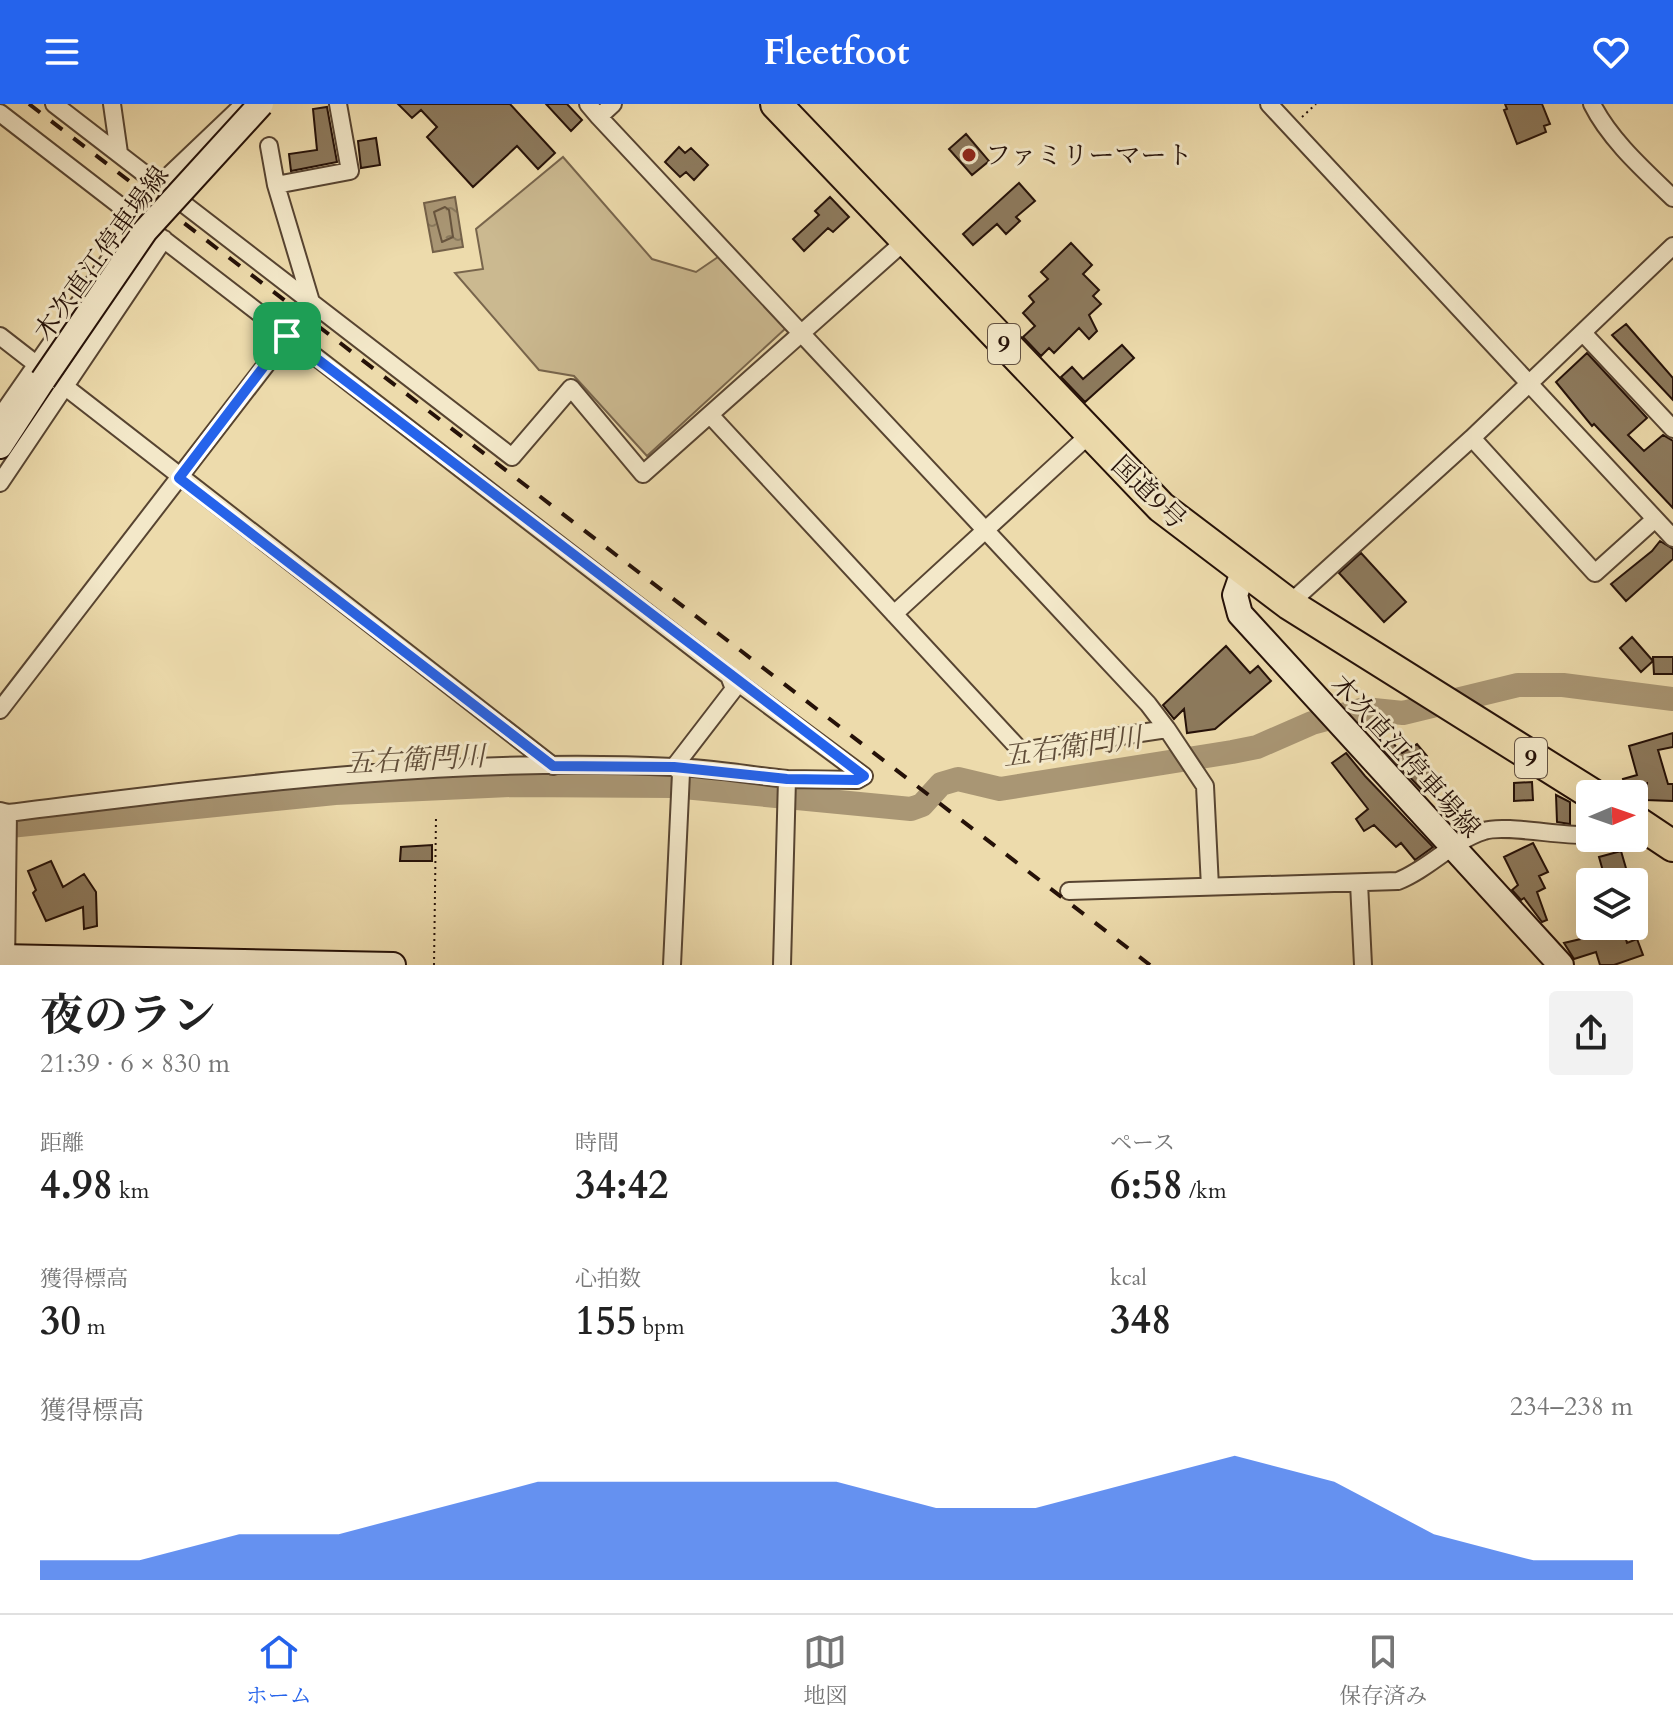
<!DOCTYPE html>
<html lang="ja">
<head>
<meta charset="utf-8">
<style>
	body { margin:0; font-family:Cardo,"Noto Serif JP",serif; background:#f2f2f2; color:#222; height:100vh; display:flex; flex-direction:column; font-size:30px; white-space:nowrap }
	* { box-sizing:border-box; margin:0 }
	p { font-size:26px; color:#767676 }
	.icon { flex:none; width:44px; height:44px; fill:none; stroke:currentColor; stroke-width:2; stroke-linecap:round; stroke-linejoin:round }
	.map { position:relative; height:861px; overflow:hidden }
	.sheet { display:flex; flex-direction:column; background:#fff; flex:1 }
	.sheet>* { flex:none }
	.needle { width:52px; rotate:88deg }
	.tools { position:absolute; left:1576px; top:676px; display:grid; gap:16px }
	.tools a { display:grid; place-items:center; width:72px; height:72px; border-radius:8px; background:#fff; box-shadow:0 8px 32px #0002; font-size:40px }
	.pin { position:absolute; display:grid; place-items:center; width:68px; height:68px; color:#fff; margin:-34px; border-radius:16px; box-shadow:0 4px 12px #0006 }
	.round { display:grid; place-items:center; flex:none; width:84px; height:84px; border-radius:8px; background:#f2f2f2 }
	.overview { display:flex; align-items:center; justify-content:space-between; height:136px; padding:0 40px }
	h1 { font-size:44px; font-weight:700; line-height:60px }
	.metrics { display:grid; grid-template-columns:repeat(3,1fr); gap:12px; height:136px; padding:8px 40px }
	.metrics div { display:grid; align-content:center }
	.metrics b { font-size:40px; font-weight:700 }
	.metrics small { font-size:22px; font-weight:400 }
	.metrics p { font-size:22px }
	.chart { height:224px; padding:16px 40px }
	.chart p { display:flex; justify-content:space-between }
	.chart svg { width:100%; height:144px; margin-top:8px; fill:#2563eb; opacity:.7 }
	header { display:flex; justify-content:space-between; align-items:center; height:104px; padding:0 40px; background:#2563eb; color:#fff; font-size:36px; font-weight:700 }
	.tabs { display:flex; justify-content:space-around; align-items:center; height:112px; border-top:2px solid #e0e0e0; background:#fff; font-size:22px; color:#767676 }
	.tabs a { display:grid; justify-items:center; gap:4px }
	.tabs .on { color:#2563eb }
	.map>svg:first-child { display:block }
	.park { fill:#cbb990; stroke:#78654c; stroke-width:2 }
	.water { fill:url(#water-ripples); stroke:#746149; stroke-width:2 }
	.lines { fill:none; stroke-linecap:round; stroke-linejoin:round }
	.shore { stroke:#67543e; stroke-width:2 }
	.river { stroke:#a99674; stroke-width:24 }
	.building { fill:#8d7a5d; stroke:#251108; stroke-width:2 }
	.street-casing { stroke:#574431; stroke-width:20 }
	.secondary-casing { stroke:#251108; stroke-width:28 }
	.highway-casing { stroke:#251108; stroke-width:34 }
	.path { stroke:#251108; stroke-width:2; stroke-dasharray:2 4; stroke-linecap:butt }
	.street { stroke:#f3e8c9; stroke-width:16 }
	.secondary { stroke:#f3e8c9; stroke-width:24 }
	.highway { stroke:#eddbac; stroke-width:30 }
	.rail { stroke:#251108; stroke-width:4; stroke-dasharray:14 14; stroke-linecap:butt }
	.secondary-bridge-casing { stroke:#251108; stroke-width:28; stroke-linecap:butt }
	.secondary-bridge { stroke:#f3e8c9; stroke-width:24 }
	.route-casing { stroke:#fff; stroke-width:16 }
	.route { stroke:#2563eb; stroke-width:10 }
	.poi-dot { fill:#8f2418; stroke:#f3e8c9; stroke-width:3 }
	.labels { text-anchor:middle; stroke-width:6; stroke-linejoin:round; paint-order:stroke }
	.shield { fill:#f3e8c9; stroke:#635242; stroke-width:2 }
	.shield-label { font-size:24px; font-weight:bold; fill:#251108 }
	.poi-label { font-size:26px; fill:#251108; stroke:#f3e8c9; text-anchor:start }
	.street-label { font-size:26px; fill:#251108; stroke:#f3e8c9 }
	.water-label { font-size:28px; font-style:italic; fill:#604d39; stroke:#f3e8c9 }
</style>
</head>
<body>
<header><svg class="icon" aria-label="menu" viewBox="0 0 24 24"><path d="M4 6h16M4 12h16M4 18h16"/></svg>Fleetfoot<svg class="icon" aria-label="heart" viewBox="0 0 24 24"><path d="M12 20l-8-8c-3-5 5-10 8-4 3-6 11-1 8 4z"/></svg></header>
<div class="map">
<svg width="1673" height="861" viewBox="0 0 1673 861">
	<defs>
		<pattern id="water-ripples" width="26" height="14" patternUnits="userSpaceOnUse" patternTransform="scale(2)"><rect width="26" height="14" fill="#a99674"/><path d="M2 4q2-2 4 0t4 0M15 11q2-2 4 0t4 0" fill="none" stroke="#89795d"/></pattern>
	</defs>
	<rect width="100%" height="100%" fill="#eddbac"/>
	<filter id="stains"><feTurbulence type="fractalNoise" baseFrequency=".0025" numOctaves="4"/><feColorMatrix values="0 0 0 0 .2 0 0 0 0 .09 0 0 0 0 .02 0 0 0 .5 -.17"/></filter>
	<radialGradient id="worn" r=".72"><stop offset=".6" stop-color="#630" stop-opacity="0"/><stop offset="1" stop-color="#630" stop-opacity=".3"/></radialGradient>
	<path class="park" d="M563,53l89,102 44,13 22,-15 68,71 -139,128 -73,-80 -35,-6 -84,-97 28,-4 -7,-40z"/>
	<path class="water" d="M455,93l8,50 -30,5 -9,-49z"/>
	<g class="lines">
		<path class="shore" d="M445,103l4,3 4,27 -11,5 -8,-30z"/>
		<path class="river" d="M0,723l335,-34 176,-8 162,1 238,23 11,-4 19,-21 17,-5 42,10 232,-37 25,-5 55,-24 52,-14 39,4 115,-28h45l110,14"/>
	</g>
	<path class="building" d="M398,0h112l45,49 -17,16 -21,-23 -44,41 -46,-50 10,-10 -16,-17 -9,8z
		M546,0h21l15,16 -11,11z
		M1505,0h37l8,20 -6,2 2,6 -29,12 -13,-34 3,-1z
		M327,3l10,55 -46,9 -2,-17 28,-4 -4,-41z
		M966,30l23,27 -17,14 -23,-26z
		M376,34l4,27 -19,3 -3,-27z
		M679,43l6,6 6,-5 17,17 -14,15 -8,-8 -6,5 -15,-15z
		M1019,79l16,18 -19,16 4,4 -14,13 -9,-10 -24,21 -10,-11z
		M830,93l19,20 -16,15 -5,-4 -24,23 -11,-12 26,-24 -4,-4z
		M1071,139l21,22 -9,9 16,16 -6,6 8,8 -12,11 8,16 -8,8 -10,-11 -25,25 -5,-5 -8,8 -18,-19 12,-11 -12,-13 11,-11 -5,-6 19,-17 -7,-7z
		M1626,220l47,54v22l-61,-65z
		M1122,241l12,13 -49,44 -24,-25 11,-10 11,12z
		M1587,249l60,65 -19,17 16,16 19,-16 10,6v67l-79,-84 -2,2 -36,-44z
		M1660,437l13,8v10l-47,42 -15,-17 41,-33z
		M1361,449l45,49 -22,20 -45,-49z
		M1632,533l21,24 -12,11 -21,-24z
		M1226,542l24,27 8,-7 13,15 -56,48 -28,4 -3,-24 -10,10 -11,-14z
		M1653,553h20v17h-19z
		M1673,629v14l-15,3 10,34h5v17l-27,-1 1,-17 -21,6 -3,-10 14,-4 -8,-29z
		M1390,636l12,13 15,-9 10,12 -5,7 13,15 -13,12 -40,-42z
		M1346,649l19,23 68,71 -18,13 -14,-17 -5,4 -22,-22 -10,6 -8,-12 12,-10 -36,-46z
		M1532,678l1,18 -19,1v-18z
		M1556,691l14,7v22l-13,-2z
		M1533,739l15,29 -9,4 6,12 -8,4 10,28 -5,2 -18,-24 -3,2 -9,-10 6,-5 -14,-28z
		M432,741v16h-32l1,-14z
		M1621,747l9,31h-24l-7,-25z
		M51,757l12,26 21,-13 12,18 1,34 -13,3 -1,-22 -37,14 -13,-28 3,-3 -8,-19z
		M1623,825l4,14 10,-4 6,16 -29,10h-14l-4,-13 -22,7 -10,-16z"/>
	<g class="lines">
		<g class="street-casing">
			<path id="street" d="M54,0l458,353 59,-69 72,86 262,-233
				M112,0l7,49
				M588,0l11,13 14,-13
				M1269,0l404,434
				M1592,0c18,36 52,66 81,94
				M0,9l729,563 5,13 -60,78 7,6 -9,192
				M599,13l549,587 19,25
				M269,42l7,39 36,120
				M161,79l83,-79
				M276,81l74,-14 -12,-67
				M1584,230l89,95
				M0,232l553,430
				M711,312l310,335 146,-22 38,57 5,101
				M0,313l139,-200
				M0,379l164,-244
				M1655,415l-60,54 -123,-135 201,-192
				M1289,500l183,-166
				M894,510l196,-180
				M729,572l135,100 -7,4 -70,-1
				M0,606l312,-405
				M0,707l8,2c220,-27 442,-57 665,-46 38,1 76,8 114,12l-5,186
				M1359,779l4,82
				M1069,787l329,-10c31,-12 54,-40 86,-50 20,-7 80,6 106,4
				M6,861l2,-152"/>
		</g>
		<g class="secondary-casing">
			<path id="secondary" d="M0,342l43,-66
				M1243,468l-8,23 5,19 321,351
				M0,853l393,8"/>
		</g>
		<g class="highway-casing">
			<path id="highway" d="M776,0l385,403 128,97 303,190
				M1634,716l39,26"/>
		</g>
		<path class="path" d="M1302,13l14,-13
			M434,861l2,-148"/>
		<use href="#street" class="street"/>
		<use href="#secondary" class="secondary"/>
		<use href="#highway" class="highway"/>
		<path class="rail" d="M29,0l1121,861"/>
		<g class="secondary-bridge-casing">
			<path id="secondary-bridge" d="M43,276l102,-149 116,-127"/>
		</g>
		<use href="#secondary-bridge" class="secondary-bridge"/>
	</g>
	<g class="lines">
		<g class="route-casing">
			<path id="route" d="M287,232l577,440 -7,4 -70,-1 -113,-12 -121,-1 -374,-288z"/>
		</g>
		<use href="#route" class="route"/>
	</g>
	<circle class="poi-dot" cx="969" cy="51" r="8"/>
	<g class="labels">
		<g class="shield">
			<rect x="988" y="220" width="32" height="40" rx="6"/>
			<rect x="1515" y="634" width="32" height="40" rx="6"/>
		</g>
		<g class="shield-label">
			<text x="1004" y="248">9</text>
			<text x="1531" y="662">9</text>
		</g>
		<g class="poi-label">
			<text x="985" y="60">ファミリーマート</text>
		</g>
		<g class="street-label">
			<text transform="translate(101 149) rotate(-54)" y="9">木次直江停車場線</text>
			<text transform="translate(1149 388) rotate(44)" y="9">国道9号</text>
			<text transform="translate(1406 652) rotate(48)" y="9">木次直江停車場線</text>
		</g>
		<g class="water-label">
			<text transform="translate(1072 642) rotate(-8)" y="10">五右衛門川</text>
			<text transform="translate(415 655) rotate(-3)" y="10">五右衛門川</text>
		</g>
	</g>
	<rect width="100%" height="100%" filter="url(#stains)"/>
	<rect width="100%" height="100%" fill="url(#worn)"/>
</svg>
<div class="tools">
<a><svg class="needle" viewBox="-14 -14 28 28"><path d="M0-13l5 13h-10z" fill="#e53935"/><path d="M0 13l5-13h-10z" fill="#767676"/></svg></a>
<a><svg class="icon" aria-label="layers" viewBox="0 0 24 24"><path d="M12 4l9 5-9 5-9-5zM3 14l9 5 9-5"/></svg></a>
</div>
<div class="pin" style="left:287px;top:232px;background:#1e9e55"><svg class="icon" aria-label="arrive" viewBox="0 0 24 24"><path d="M6 21V4h12l-3 4 3 4H6"/></svg></div>
</div>
<section class="sheet">
<div class="overview"><div><h1>夜のラン</h1><p>21:39 · 6 × 830 m</p></div><a class="round"><svg class="icon" aria-label="share" viewBox="0 0 24 24"><path d="M12 15V3M7 8l5-5 5 5M5 13v7h14v-7"/></svg></a></div>
<div class="metrics">
<div><p>距離</p><b>4.98<small> km</small></b></div>
<div><p>時間</p><b>34:42</b></div>
<div><p>ペース</p><b>6:58<small> /km</small></b></div>
</div>
<div class="metrics">
<div><p>獲得標高</p><b>30<small> m</small></b></div>
<div><p>心拍数</p><b>155<small> bpm</small></b></div>
<div><p>kcal</p><b>348</b></div>
</div>
<div class="chart"><p><span>獲得標高</span>234–238 m</p>
<svg viewBox="0 0 160 44" preserveAspectRatio="none"><path d="M0 44V38L10 38L20 30L30 30L40 22L50 14L60 14L70 14L80 14L90 22L100 22L110 14L120 6L130 14L140 30L150 38L160 38V44z"/></svg>
</div>
</section>
<nav class="tabs">
<a class="on"><svg class="icon" aria-label="home" viewBox="0 0 24 24"><path d="M3 11l9-7 9 7M6 9v11h12V9"/></svg>ホーム</a>
<a><svg class="icon" aria-label="map" viewBox="0 0 24 24"><path d="M3 6l6-2 6 2 6-2v14l-6 2-6-2-6 2zM9 4v14M15 6v14"/></svg>地図</a>
<a><svg class="icon" aria-label="saved" viewBox="0 0 24 24"><path d="M7 4h10v16l-5-4-5 4z"/></svg>保存済み</a>
</nav>
</body>
</html>
